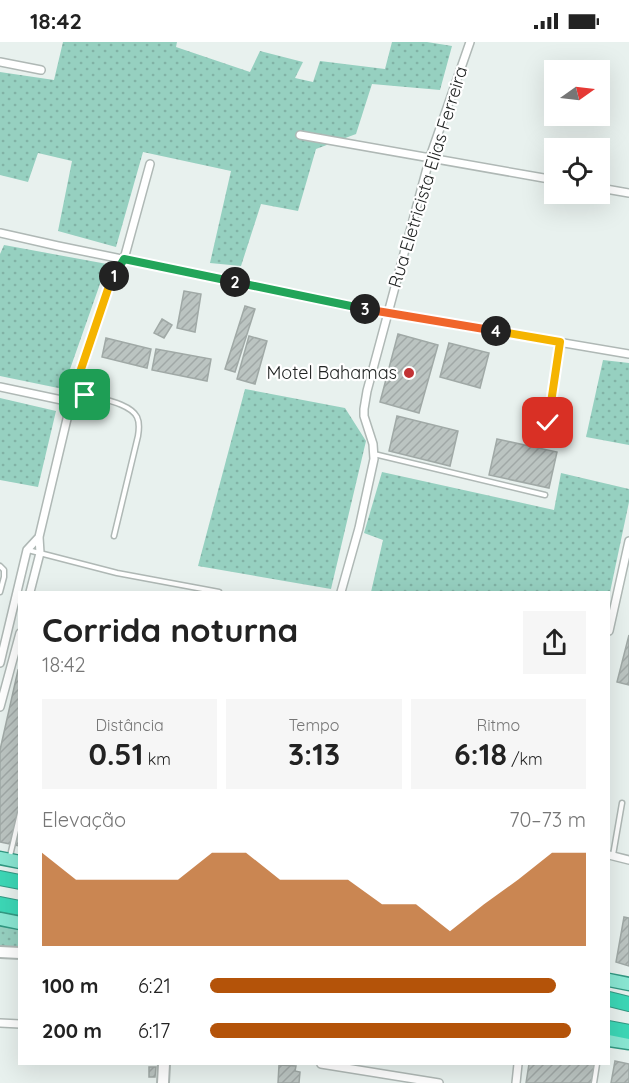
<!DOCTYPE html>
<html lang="pt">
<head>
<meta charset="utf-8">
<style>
	body { margin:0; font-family:Quicksand,sans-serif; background:#f6f6f6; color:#222; height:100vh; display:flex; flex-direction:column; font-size:22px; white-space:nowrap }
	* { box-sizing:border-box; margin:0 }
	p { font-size:20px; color:#767676 }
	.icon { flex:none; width:33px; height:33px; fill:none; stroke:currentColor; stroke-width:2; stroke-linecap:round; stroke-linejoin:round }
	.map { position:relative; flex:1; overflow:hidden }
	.panel { position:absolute; left:18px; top:549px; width:592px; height:474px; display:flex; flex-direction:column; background:#fff; border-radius:0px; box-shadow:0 6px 24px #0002 }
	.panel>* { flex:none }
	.needle { width:39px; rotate:76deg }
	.tools { position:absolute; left:544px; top:18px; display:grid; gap:12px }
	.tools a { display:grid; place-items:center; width:66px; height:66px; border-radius:0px; background:#fff; box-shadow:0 6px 24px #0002; font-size:30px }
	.pin { position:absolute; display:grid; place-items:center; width:51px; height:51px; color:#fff; margin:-26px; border-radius:12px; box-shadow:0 3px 9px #0006 }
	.km { position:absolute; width:30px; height:30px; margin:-15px; border-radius:50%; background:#222; color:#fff; font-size:16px; line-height:30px; text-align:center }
	.round { display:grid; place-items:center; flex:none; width:63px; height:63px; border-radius:0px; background:#f6f6f6 }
	.summary { display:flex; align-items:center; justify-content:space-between; height:102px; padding:0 24px }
	h1 { font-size:33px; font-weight:800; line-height:45px }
	.figures { display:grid; grid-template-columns:repeat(3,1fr); gap:9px; height:102px; padding:6px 24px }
	.figures div { display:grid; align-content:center; border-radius:0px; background:#f6f6f6; text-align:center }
	.figures b { font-size:30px; font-weight:800 }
	.figures small { font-size:16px; font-weight:400 }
	.figures p { font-size:16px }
	.chart { height:168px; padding:12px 24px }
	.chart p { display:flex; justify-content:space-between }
	.chart svg { width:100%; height:108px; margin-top:6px; fill:#b45309; opacity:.7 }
	ul { padding:0 24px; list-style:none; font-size:20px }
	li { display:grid; grid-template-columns:96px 72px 1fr; align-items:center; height:45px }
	li i { height:15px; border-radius:8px; background:#b45309 }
	.status { display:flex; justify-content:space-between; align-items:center; height:42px; padding:0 30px; background:#fff; direction:ltr }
	.status svg { height:16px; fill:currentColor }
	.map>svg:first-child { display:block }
	.grass { fill:url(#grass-dots) }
	.building { fill:url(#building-hatch); stroke:#a0a9a6; stroke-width:1.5 }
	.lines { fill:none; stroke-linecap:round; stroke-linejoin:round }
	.lane-casing { stroke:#afb8b5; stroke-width:7 }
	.street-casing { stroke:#afb8b5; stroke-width:10 }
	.secondary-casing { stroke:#afb8b5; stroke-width:14 }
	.primary-casing { stroke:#339983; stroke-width:15 }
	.highway-casing { stroke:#339983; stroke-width:16 }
	.lane { stroke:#fff; stroke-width:4 }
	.street { stroke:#fff; stroke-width:7 }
	.secondary { stroke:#fff; stroke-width:10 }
	.primary { stroke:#8ae7d3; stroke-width:12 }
	.highway { stroke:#3cd7b6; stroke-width:14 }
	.split-1-casing { stroke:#fff; stroke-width:12 }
	.split-2-casing { stroke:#fff; stroke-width:12 }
	.split-3-casing { stroke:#fff; stroke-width:12 }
	.split-4-casing { stroke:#fff; stroke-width:12 }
	.split-5-casing { stroke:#fff; stroke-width:12 }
	.split-1 { stroke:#f5b400; stroke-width:8 }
	.split-2 { stroke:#22a559; stroke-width:8 }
	.split-3 { stroke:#22a559; stroke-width:8 }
	.split-4 { stroke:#f0652b; stroke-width:8 }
	.split-5 { stroke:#f5b400; stroke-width:8 }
	.poi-dot { fill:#c23234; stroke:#fff; stroke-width:2 }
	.labels { text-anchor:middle; stroke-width:4.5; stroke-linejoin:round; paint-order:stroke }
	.street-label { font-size:18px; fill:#222524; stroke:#fff }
	.poi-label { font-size:18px; fill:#222524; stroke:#fff; text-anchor:end }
</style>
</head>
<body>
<div class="status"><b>18:42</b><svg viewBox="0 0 49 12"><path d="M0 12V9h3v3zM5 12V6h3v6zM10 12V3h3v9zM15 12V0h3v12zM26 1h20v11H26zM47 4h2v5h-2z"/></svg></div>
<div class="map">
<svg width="629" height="1041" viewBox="0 0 629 1041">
	<defs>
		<pattern id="grass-dots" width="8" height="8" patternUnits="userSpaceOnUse" patternTransform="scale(1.5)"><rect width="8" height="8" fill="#96d0c0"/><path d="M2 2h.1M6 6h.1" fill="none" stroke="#81b2a5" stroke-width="1.8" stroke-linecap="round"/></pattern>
		<pattern id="building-hatch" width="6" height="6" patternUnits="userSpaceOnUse" patternTransform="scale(1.5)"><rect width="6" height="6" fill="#bbc4c1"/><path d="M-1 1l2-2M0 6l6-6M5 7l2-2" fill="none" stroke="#a0a8a6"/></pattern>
	</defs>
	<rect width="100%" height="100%" fill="#e8f1ee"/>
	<path class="grass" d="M63,0h114l-1,5 74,25 10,-21 43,11 -8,16 18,4 7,-21 65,8 7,-27h35l25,4 -12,44 -68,-6 -16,50 -40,15 -18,62 -37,-7 -20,62 -31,-3 21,-92 -88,-19 -27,95 -58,-16 14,-70 -34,-8 -10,29 -28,-7v-103l54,8z
		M4,203l103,19 -44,125 -63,-13v-122z
		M603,318l26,3v82l-43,-8z
		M245,347l100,19 21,33 -35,148 -133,-23z
		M0,356l56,13 -18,76 -38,-7z
		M382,430l172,38 7,-37 68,16v13l-20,95v-5h-238l12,-52 -19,-7z
		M0,879l19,3v23l-19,-1z"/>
	<path class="building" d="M184,249l17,3 -6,38 -18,-4z
		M245,264l10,3 -20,63 -10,-3z
		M162,277l10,6 -8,13 -10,-5z
		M398,292l40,11 -19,68 -39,-11z
		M249,294l18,5 -12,43 -18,-5z
		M106,296l45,11 -4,19 -45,-11z
		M449,301l40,10 -9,35 -40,-11z
		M156,307l55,10 -4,22 -55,-11z
		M397,374l61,15 -8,35 -61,-15z
		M497,397l60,13 -8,36 -60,-13z
		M629,593v50l-12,-3z
		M18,628l2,1v175l-20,-4v-92z
		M624,875l5,1v48l-13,-4z
		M615,1019l14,3v19h-18z
		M529,1022h66l-3,19h-66z
		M279,1023l17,1 -1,5 5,1 -1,11h-21z
		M149,1025h7l-1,10h-6z"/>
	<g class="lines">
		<g class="lane-casing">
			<path id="lane" d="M75,348c16,8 54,11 62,27 3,6 2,13 1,19l-24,100
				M548,381l12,-80
				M374,412l171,41
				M28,508l89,23 102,19
				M0,524l4,4v7l-4,15
				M613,813l9,-52
				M10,814l10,-43
				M594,1041l3,-19"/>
		</g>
		<g class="street-casing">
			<path id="street" d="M0,20l41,8
				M300,93l255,45
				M600,146l29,5
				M0,191l58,13 329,67 242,41
				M0,345l71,15
				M30,550l10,-39 -1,-16 32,-135 38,-116 15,-27 26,-95
				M341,550l18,-64 15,-69 -1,-15 -9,-28v-7l3,-18 63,-234 40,-115
				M609,589l20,-90
				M0,621l27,-113 12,-13
				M0,665l20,-74
				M609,813l20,5
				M0,981l20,1
				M321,1022l118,19
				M516,1041l2,-19"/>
		</g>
		<g class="secondary-casing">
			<path id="secondary" d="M0,910l20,1
				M163,1041l1,-19"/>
		</g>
		<g class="primary-casing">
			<path id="primary" d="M0,816l20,4
				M0,877l20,4
				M609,938l20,4
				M609,998l20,3"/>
		</g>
		<g class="highway-casing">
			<path id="highway" d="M0,836l20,4
				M0,862l20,4
				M609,957l20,5
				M609,986l20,4"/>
		</g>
		<use href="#lane" class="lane"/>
		<use href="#street" class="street"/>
		<use href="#secondary" class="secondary"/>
		<use href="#primary" class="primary"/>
		<use href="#highway" class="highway"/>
	</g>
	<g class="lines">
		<g class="split-1-casing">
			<path id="split-1" d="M85,353l-11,-5 35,-104 5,-10"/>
		</g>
		<g class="split-2-casing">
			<path id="split-2" d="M114,234l10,-17 111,23"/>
		</g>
		<g class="split-3-casing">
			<path id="split-3" d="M235,240l130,27"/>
		</g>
		<g class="split-4-casing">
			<path id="split-4" d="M365,267l131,22"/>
		</g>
		<g class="split-5-casing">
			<path id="split-5" d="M496,289l64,11 -12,81"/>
		</g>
		<use href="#split-1" class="split-1"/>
		<use href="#split-2" class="split-2"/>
		<use href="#split-3" class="split-3"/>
		<use href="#split-4" class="split-4"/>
		<use href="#split-5" class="split-5"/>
	</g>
	<circle class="poi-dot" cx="409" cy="331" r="6"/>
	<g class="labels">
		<g class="street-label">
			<text transform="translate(428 135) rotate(-73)" y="6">Rua Eletricista Elias Ferreira</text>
		</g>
		<g class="poi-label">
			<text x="397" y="337">Motel Bahamas</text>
		</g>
	</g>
</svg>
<div class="tools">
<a><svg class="needle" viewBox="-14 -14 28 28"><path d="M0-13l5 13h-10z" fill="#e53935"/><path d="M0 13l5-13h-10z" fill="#767676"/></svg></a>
<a><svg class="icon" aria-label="locate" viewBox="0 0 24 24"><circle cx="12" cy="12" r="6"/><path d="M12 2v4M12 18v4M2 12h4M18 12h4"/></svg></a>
</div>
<div class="pin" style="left:85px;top:353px;background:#1e9e55"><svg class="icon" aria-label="arrive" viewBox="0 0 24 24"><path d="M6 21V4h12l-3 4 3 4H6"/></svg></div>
<div class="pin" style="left:548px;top:381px;background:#d93025"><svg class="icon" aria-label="check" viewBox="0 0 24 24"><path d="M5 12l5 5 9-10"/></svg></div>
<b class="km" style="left:114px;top:234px">1</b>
<b class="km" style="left:235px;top:240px">2</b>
<b class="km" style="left:365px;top:267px">3</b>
<b class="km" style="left:496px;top:289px">4</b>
<section class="panel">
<div class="summary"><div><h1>Corrida noturna</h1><p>18:42</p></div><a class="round"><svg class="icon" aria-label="share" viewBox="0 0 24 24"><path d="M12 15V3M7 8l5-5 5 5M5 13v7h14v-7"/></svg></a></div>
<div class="figures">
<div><p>Distância</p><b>0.51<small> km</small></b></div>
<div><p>Tempo</p><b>3:13</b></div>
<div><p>Ritmo</p><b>6:18<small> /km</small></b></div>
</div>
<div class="chart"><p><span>Elevação</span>70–73 m</p>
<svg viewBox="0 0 160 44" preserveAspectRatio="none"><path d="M0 44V6L10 17L20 17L30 17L40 17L50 6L60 6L70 17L80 17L90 17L100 27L110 27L120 38L130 27L140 17L150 6L160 6V44z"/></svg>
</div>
<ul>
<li><b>100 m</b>6:21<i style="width:92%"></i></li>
<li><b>200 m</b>6:17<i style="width:96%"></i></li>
</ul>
</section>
</div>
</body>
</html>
